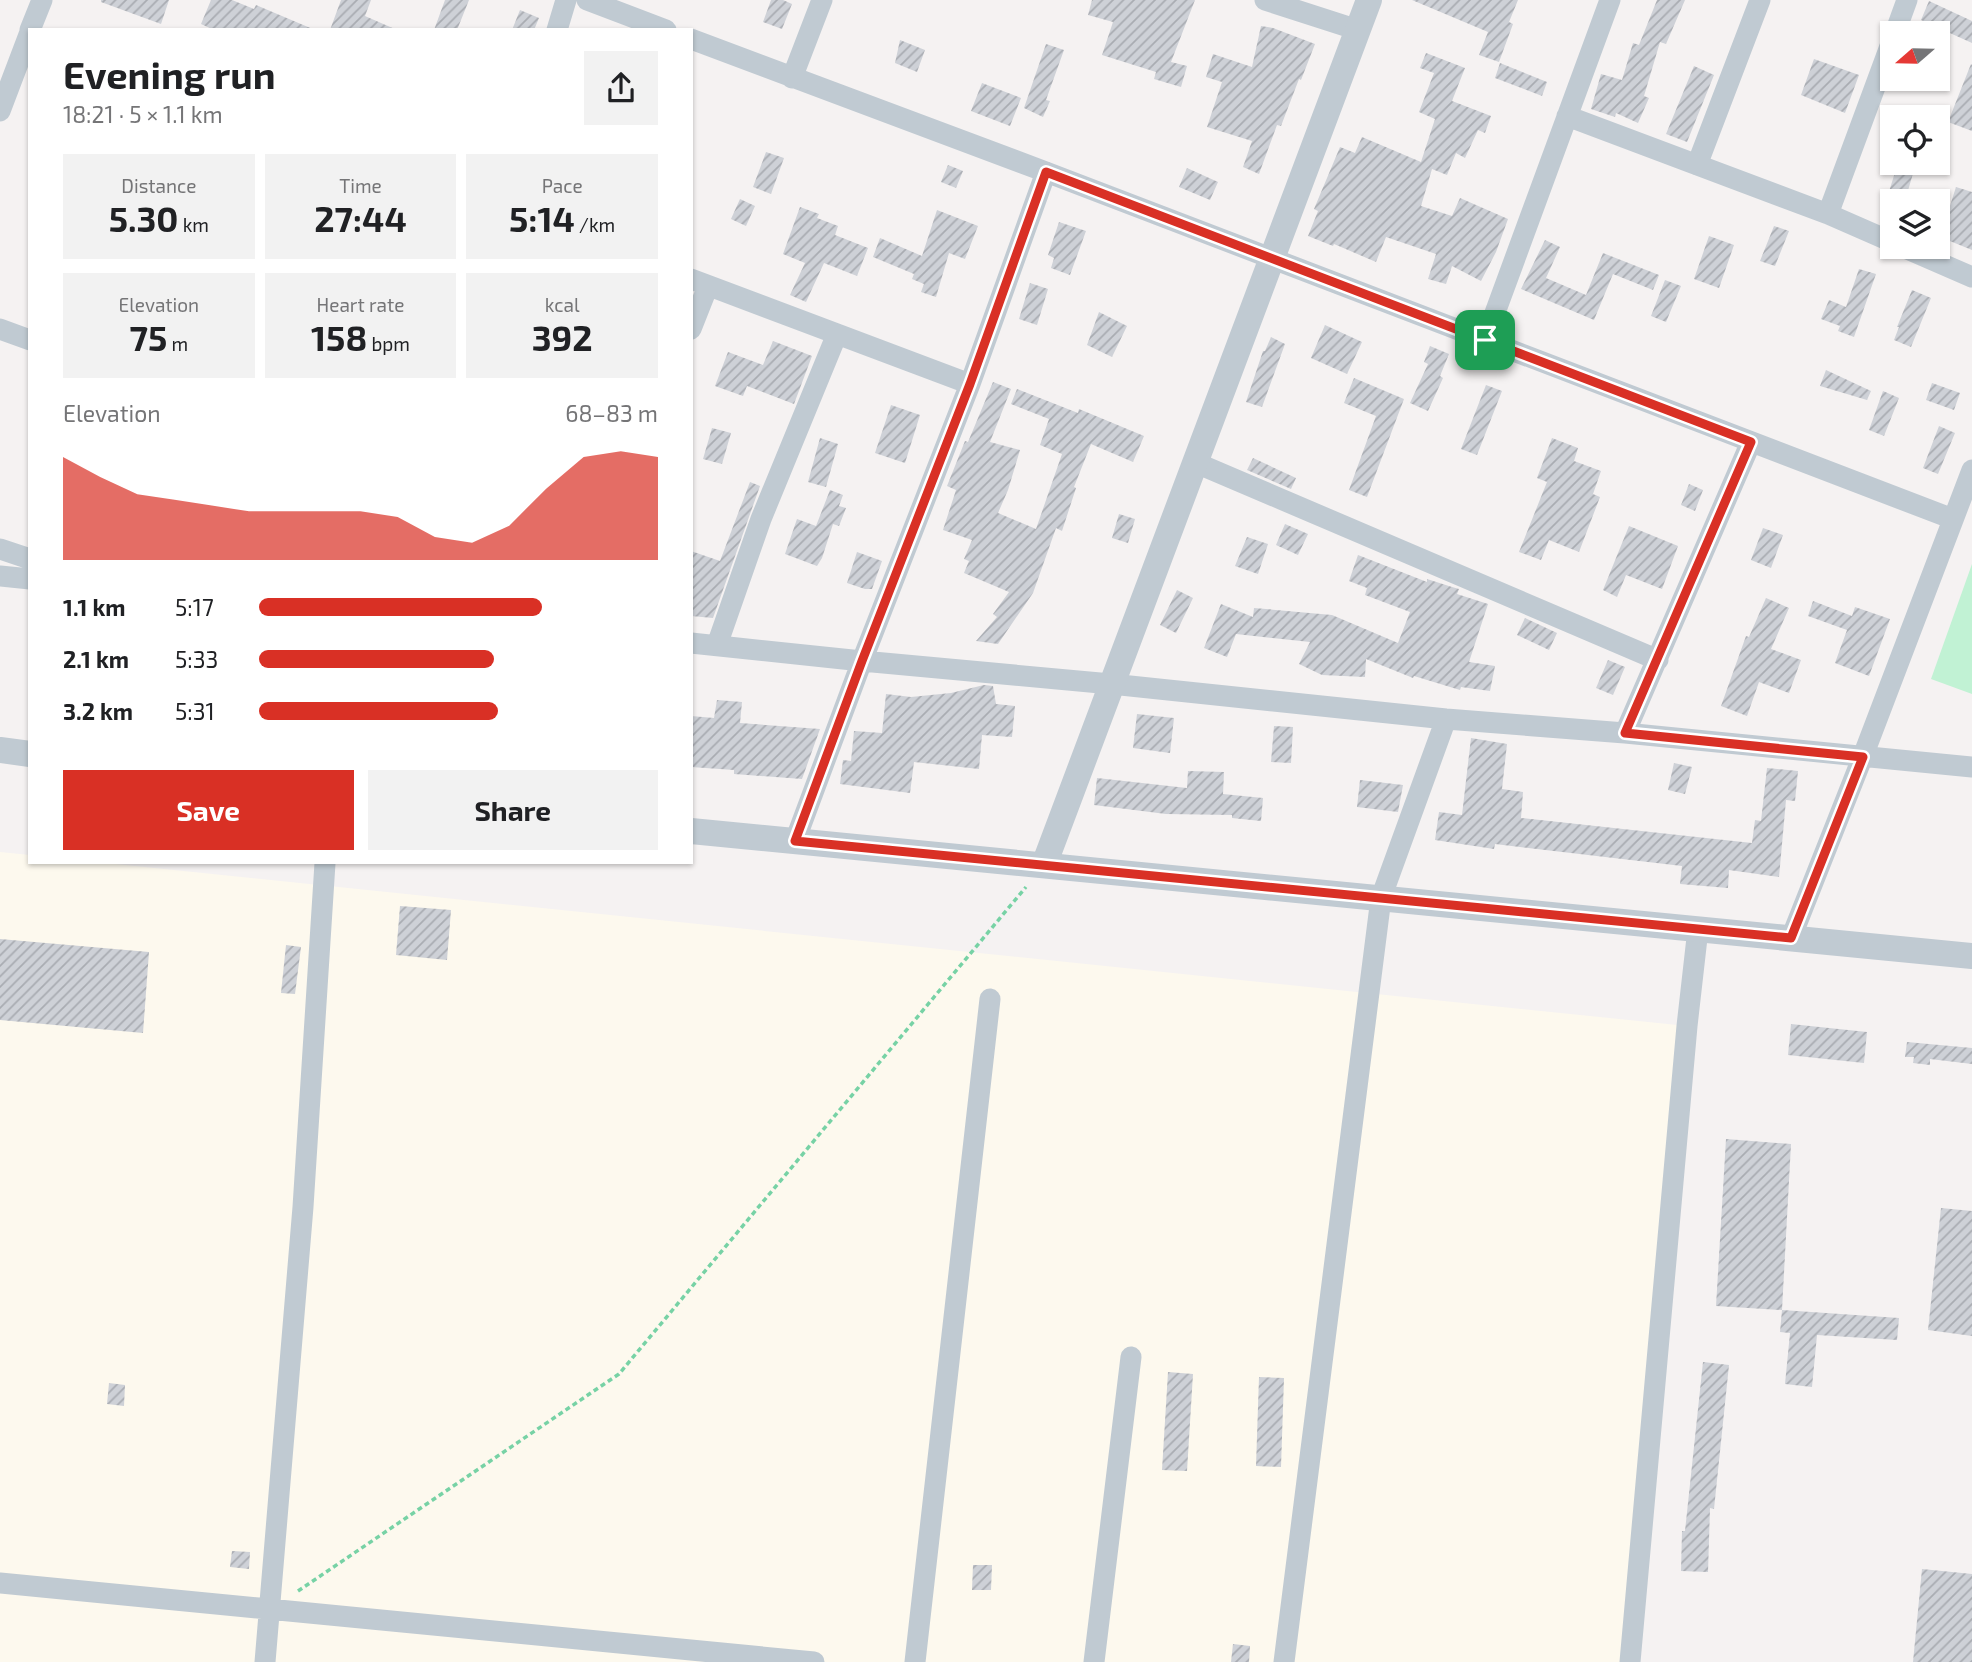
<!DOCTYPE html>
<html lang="en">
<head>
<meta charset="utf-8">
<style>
	body { margin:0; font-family:"Exo 2",sans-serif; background:#f2f2f2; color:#202124; height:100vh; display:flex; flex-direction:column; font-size:26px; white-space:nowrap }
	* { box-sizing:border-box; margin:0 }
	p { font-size:23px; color:#757577 }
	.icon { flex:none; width:38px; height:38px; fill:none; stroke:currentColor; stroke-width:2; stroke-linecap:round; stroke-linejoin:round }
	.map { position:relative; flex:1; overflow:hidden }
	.side { position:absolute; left:28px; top:28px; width:665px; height:836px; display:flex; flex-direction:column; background:#fff; border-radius:0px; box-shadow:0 2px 5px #0004 }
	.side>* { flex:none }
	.needle { width:46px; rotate:250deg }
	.fabs { position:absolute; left:1880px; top:21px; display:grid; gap:14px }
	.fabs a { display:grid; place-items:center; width:70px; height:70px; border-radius:0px; background:#fff; box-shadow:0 2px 5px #0004; font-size:35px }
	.pin { position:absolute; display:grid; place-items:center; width:60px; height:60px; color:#fff; margin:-30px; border-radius:14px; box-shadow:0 4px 10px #0006 }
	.round { display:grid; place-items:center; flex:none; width:74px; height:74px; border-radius:0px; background:#f2f2f2 }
	.overview { display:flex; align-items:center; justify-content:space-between; height:119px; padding:0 35px }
	h1 { font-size:38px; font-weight:700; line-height:52px }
	.figures { display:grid; grid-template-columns:repeat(3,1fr); gap:10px; height:119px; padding:7px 35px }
	.figures div { display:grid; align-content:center; border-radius:0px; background:#f2f2f2; text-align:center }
	.figures b { font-size:35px; font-weight:700 }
	.figures small { font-size:19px; font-weight:400 }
	.figures p { font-size:19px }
	.chart { height:196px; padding:14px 35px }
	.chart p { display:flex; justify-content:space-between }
	.chart svg { width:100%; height:126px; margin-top:7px; fill:#d93025; opacity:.7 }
	.button { display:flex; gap:14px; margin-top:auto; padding:14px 35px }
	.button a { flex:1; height:80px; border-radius:0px; background:#d93025; color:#fff; font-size:28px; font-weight:700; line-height:80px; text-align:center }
	.button a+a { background:#f2f2f2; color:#202124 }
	ul { padding:0 35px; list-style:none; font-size:23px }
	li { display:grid; grid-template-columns:112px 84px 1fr; align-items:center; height:52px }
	li i { height:18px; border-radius:9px; background:#d93025 }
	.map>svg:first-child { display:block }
	.commercial { fill:#fdf9ee }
	.grass { fill:#c1f2d4 }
	.building { fill:url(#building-hatch) }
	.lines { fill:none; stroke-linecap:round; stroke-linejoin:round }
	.path { stroke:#77d2a5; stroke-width:3.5; stroke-dasharray:5 3.5; stroke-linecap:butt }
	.minor { stroke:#c0cad2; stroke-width:21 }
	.tertiary { stroke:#c0cad2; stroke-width:26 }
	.route-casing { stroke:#fff; stroke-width:14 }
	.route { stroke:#d93025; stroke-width:9 }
</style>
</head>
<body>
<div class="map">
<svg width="1972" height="1662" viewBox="0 0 1972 1662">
	<defs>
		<pattern id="building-hatch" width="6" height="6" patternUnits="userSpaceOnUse" patternTransform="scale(1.75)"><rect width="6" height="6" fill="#ced1d7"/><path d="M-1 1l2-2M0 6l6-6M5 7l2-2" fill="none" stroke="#a9acb2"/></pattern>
	</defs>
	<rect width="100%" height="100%" fill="#f5f2f2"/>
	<path class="commercial" d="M0,852l30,3v8h76l1581,163 -57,636h-1630z"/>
	<path class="grass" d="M1972,564v130l-41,-15z"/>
	<path class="building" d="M101,0h68l-8,24 -60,-22z
		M211,0h21l22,9 2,-4 59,25h-101l-13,-6z
		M341,0h30l-6,16 32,14h-67z
		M445,0h24l-12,30h-23z
		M771,0h12l9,4 -10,25 -19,-7z
		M1092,0h103l-24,62 16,4 -6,21 -27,-8 2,-7 -54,-17 11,-33 -25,-7z
		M1412,0h106l-9,22 4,2 -14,38 -20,-7 9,-23z
		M1657,0h28l-19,44 -6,-2 -16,54 5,2 -11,25 -22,-10 -1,4 -24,-8 10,-35 21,6 11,-37 6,2z
		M1929,1l43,20v22l-51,-23z
		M520,10l19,8 -5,12h-22z
		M1261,26l12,2 42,16 -14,36 -2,-1 -18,47 -4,-1 -18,49 -16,-7 9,-26 -45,-14 15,-45 -16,-5 7,-23 39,13z
		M900,40l25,10 -8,22 -22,-9z
		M1046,44l18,6 -18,50 4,1 -7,16 -19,-9z
		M1426,53l39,15 -13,33 39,15 -6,17 -7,-3 -13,28 -9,-5 -9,22 -15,-6 -11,37 31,10 8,-18 48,21 -12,33 -15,29 -29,-15 -6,18 -18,-5 8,-25 -50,-17 -10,25 -42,-18 -1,2 -25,-10 10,-25 -4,-2 26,-62 15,6 7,-16 59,25 14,-43 -16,-7 15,-39 -14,-5z
		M1814,59l45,16 -14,38 -44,-18z
		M1500,63l47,19 -5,14 -47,-18z
		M1971,64l1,1v66l-24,-9z
		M1694,66l20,9 -27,67 -21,-8z
		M982,83l39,15 -11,28 -39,-15z
		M766,152l18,6 -13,36 -18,-7z
		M1898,163h18l-11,38h-19z
		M948,165l15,6 -7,17 -15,-6z
		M1187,168l31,14 -8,18 -31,-13z
		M1956,187l16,5v58l-32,-13z
		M740,199l15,7 -9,20 -15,-7z
		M800,207l19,7 -2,4 21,8 -3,9 33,13 -11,28 -33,-13 -18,39 -16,-7 15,-32 -22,-9z
		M937,210l41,16 -13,33 -16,-6 -13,44 -15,-5 3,-8 -12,-5 2,-5 -41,-17 7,-19 42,18z
		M1059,222l27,9 -16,44 -19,-7 3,-10 -6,-3z
		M1774,226l15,5 -14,35 -15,-5z
		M1709,236l25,9 -15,43 -25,-9z
		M1545,240l15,7 -14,31 40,17 17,-42 56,22 -6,15 -40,-16 -19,46 -73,-31z
		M1859,269l17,5 -22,63 -16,-6 2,-5 -19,-7 8,-19 17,7z
		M1665,280l16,6 -15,36 -15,-6z
		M1030,283l18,6 -11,36 -18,-6z
		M1912,290l19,8 -20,49 -17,-7 5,-13h-2z
		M1099,312l28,14 -15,31 -25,-12z
		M1325,325l37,17 -15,32 -36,-16z
		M1271,337l14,7 -23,63 -16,-5 17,-51h2z
		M773,341l39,15 -18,48 -47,-18 -4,10 -28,-10 13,-34 35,13z
		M1430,346l19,8 -9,22 3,2 -15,33 -18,-8 18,-39 -4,-2z
		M1826,370l45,21 -4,9 -47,-14z
		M1354,378l50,21 -37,98 -18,-7 27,-74 -32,-13z
		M993,382l18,7 -21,53 30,8 -12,40 -10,23 38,16 26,-75 -22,-9 9,-26 -38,-15 6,-15 61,24 1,-4 65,27 -11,26 -42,-18 -17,43 2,1 -14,43 -6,-3 -23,65 -35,51 -22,-3 21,-24 -4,-3 16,-22 -45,-19 5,-12 -5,-2 8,-19 -29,-10 13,-40 -9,-4 18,-45 3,1z
		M1932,383l28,10 -6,17 -28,-10z
		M1486,385l16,6 -25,64 -16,-6z
		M1883,391l16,7 -15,38 -15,-6z
		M891,405l29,10 -15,48 -30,-10z
		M1939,426l16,7 -17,41 -15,-6z
		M712,428l19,5 -9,31 -19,-5z
		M820,438l18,6 -12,43 -18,-5z
		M1552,438l26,10 -4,13 27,10 -8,23 7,3 -21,55 -30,-12 -8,20 -22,-8 28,-70 -10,-4z
		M1253,458l43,20 -5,11 -44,-19z
		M750,482l10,4 -47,132 -22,-2v-65l29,10z
		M1689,484l14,6 -8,21 -14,-6z
		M830,490l13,5 -4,11 7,2 -7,18 -6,-2 -11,34 -5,8 -32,-12 12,-35 19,7z
		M1119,514l16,5 -7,24 -16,-5z
		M1285,524l23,10 -10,21 -22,-10z
		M1629,526l49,20 -16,43 -36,-14 -9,22 -14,-7z
		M1763,528l20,7 -12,33 -20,-8z
		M1247,537l21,7 -10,30 -23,-8z
		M857,552l25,9 -10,28h-7l-18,-6z
		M1358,555l69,27v-3l25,8 7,2 -2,5 31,10 -19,58 26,4 -5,25 -29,-4 -1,3 -46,-14 -1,2 -47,-19 -1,18 -43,-2 -23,-11 11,-22 -74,-8 -9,23 -23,-9 17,-44 32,13 1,-9 78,7 66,28 12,-31 -45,-17 2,-7 -18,-7z
		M1177,590l16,8 -17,35 -16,-8z
		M1766,598l23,10 -18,41 30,11 -12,33 -30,-11 -12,34 -26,-10 25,-70 3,1z
		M1813,601l39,15 3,-9 35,12 -21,57 -34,-13 12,-33 -39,-14z
		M1525,618l32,15 -8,17 -32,-15z
		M1608,660l17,7 -12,28 -17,-7z
		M984,685l9,1 3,18 19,2 -3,31 -30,-2 -3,34 -65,-7 -4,31 -70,-9 3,-24 8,1 3,-30 28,2 4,-39 25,3 40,-4z
		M717,700l25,2 -2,21 80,6 -18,50 -68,-5v-4l-43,-3v-51l23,2z
		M1137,714l37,4 -4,35 -37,-5z
		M1274,726l19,1 -2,36 -20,-1z
		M1471,738l36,6 -5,45 21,3 -2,26 231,25 3,-23 6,1 6,-53 31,3 -3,30 -9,-1 -7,77 -50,-7 -1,18 -48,-4 2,-18 -187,-22 -1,5 -59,-9 4,-28 23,3z
		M1674,763l18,4 -7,27 -17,-4z
		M1188,771l36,1 -1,22 40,4 -2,23 -29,-3v-3l-66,-1 -72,-9 3,-27 90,10z
		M1360,780l43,5 -5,27 -41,-5z
		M400,906l51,4 -4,50 -51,-5z
		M0,939l149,13 -6,81 -143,-13z
		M286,945l15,2 -6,47 -14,-1z
		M1791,1024l76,8 -3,31 -76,-8z
		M1907,1042l65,6v16l-42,-5v6l-17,-2 1,-6h-9z
		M1726,1139l65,5 -9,166 -66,-4z
		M1941,1208l31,3v125l-44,-6z
		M1782,1310l117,8 -2,22 -80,-5 -5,52 -27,-3 5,-51 -10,-1z
		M1703,1362l26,3 -15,144 -4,-1 -2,64 -27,-1 1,-40h3z
		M1168,1372l25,2 -6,97 -25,-1z
		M1259,1377l25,1 -3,89 -25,-1z
		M109,1383l16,2 -1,21 -17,-2z
		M232,1551l18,1 -1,17 -19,-2z
		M973,1565h19l-1,25h-19z
		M1922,1569l50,5v88h-59z
		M1233,1644l17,2 -1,16h-18z"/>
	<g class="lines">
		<path class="path" d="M298,1591l321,-217 407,-487"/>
		<path class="minor" d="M587,0l79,30
			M1265,0l93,30
			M30,30l12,-30
			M557,30l9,-30
			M1895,33l12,-33
			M691,39l355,133 907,347
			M792,78l30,-78
			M0,111l30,-79
			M1567,116l261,98 64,28
			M1697,165l63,-165
			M1828,214l64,-173
			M1903,247l69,30
			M691,279l279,105
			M0,329l30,11
			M691,329l17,-43
			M1485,340l125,-340
			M1194,462l464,198
			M0,549l30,10
			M0,576l30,3
			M691,643l171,18 249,23 335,35 179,14 347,34
			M717,645l44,-126 76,-185
			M1625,733l126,-291
			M795,841l67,-180 108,-277 76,-212
			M1791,938l72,-182 109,-286
			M0,1583l814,79
			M265,1662l38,-455 22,-344
			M915,1662l75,-663
			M1094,1662l37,-305
			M1284,1662l97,-764 65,-179
			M1630,1662l57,-636 11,-97"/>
		<path class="tertiary" d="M0,750l30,4
			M691,831l1281,125
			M1044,865l325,-865"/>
	</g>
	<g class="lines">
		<g class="route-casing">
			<path id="route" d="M1046,172l705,270 -126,291 238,24 -72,181 -996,-97 67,-180 108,-277z"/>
		</g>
		<use href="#route" class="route"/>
	</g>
</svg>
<div class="fabs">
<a><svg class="needle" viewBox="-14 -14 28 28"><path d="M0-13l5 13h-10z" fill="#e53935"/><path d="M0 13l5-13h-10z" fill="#757577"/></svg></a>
<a><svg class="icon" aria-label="locate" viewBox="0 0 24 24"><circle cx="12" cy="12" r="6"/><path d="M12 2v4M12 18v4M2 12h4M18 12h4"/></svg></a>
<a><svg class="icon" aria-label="layers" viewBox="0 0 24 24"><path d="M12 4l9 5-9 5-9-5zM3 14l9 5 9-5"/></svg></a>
</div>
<div class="pin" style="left:1485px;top:340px;background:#1e9e55"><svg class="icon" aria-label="arrive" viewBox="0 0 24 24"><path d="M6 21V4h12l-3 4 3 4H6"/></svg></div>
<section class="side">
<div class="overview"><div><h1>Evening run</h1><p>18:21 · 5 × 1.1 km</p></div><a class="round"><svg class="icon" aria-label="share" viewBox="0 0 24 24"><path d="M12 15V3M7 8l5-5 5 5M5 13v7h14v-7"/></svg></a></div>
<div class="figures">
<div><p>Distance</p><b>5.30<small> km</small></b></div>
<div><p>Time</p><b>27:44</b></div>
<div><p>Pace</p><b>5:14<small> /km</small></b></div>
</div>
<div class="figures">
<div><p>Elevation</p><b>75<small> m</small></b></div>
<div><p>Heart rate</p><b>158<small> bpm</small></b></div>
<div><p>kcal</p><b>392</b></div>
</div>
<div class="chart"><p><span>Elevation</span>68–83 m</p>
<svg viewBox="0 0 160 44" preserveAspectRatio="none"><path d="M0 44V8L10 15L20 21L30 23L40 25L50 27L60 27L70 27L80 27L90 29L100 36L110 38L120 32L130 19L140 8L150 6L160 8V44z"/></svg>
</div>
<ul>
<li><b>1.1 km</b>5:17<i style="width:71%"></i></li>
<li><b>2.1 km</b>5:33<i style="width:59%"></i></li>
<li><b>3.2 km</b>5:31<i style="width:60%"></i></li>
</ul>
<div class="button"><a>Save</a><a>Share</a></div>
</section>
</div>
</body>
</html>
